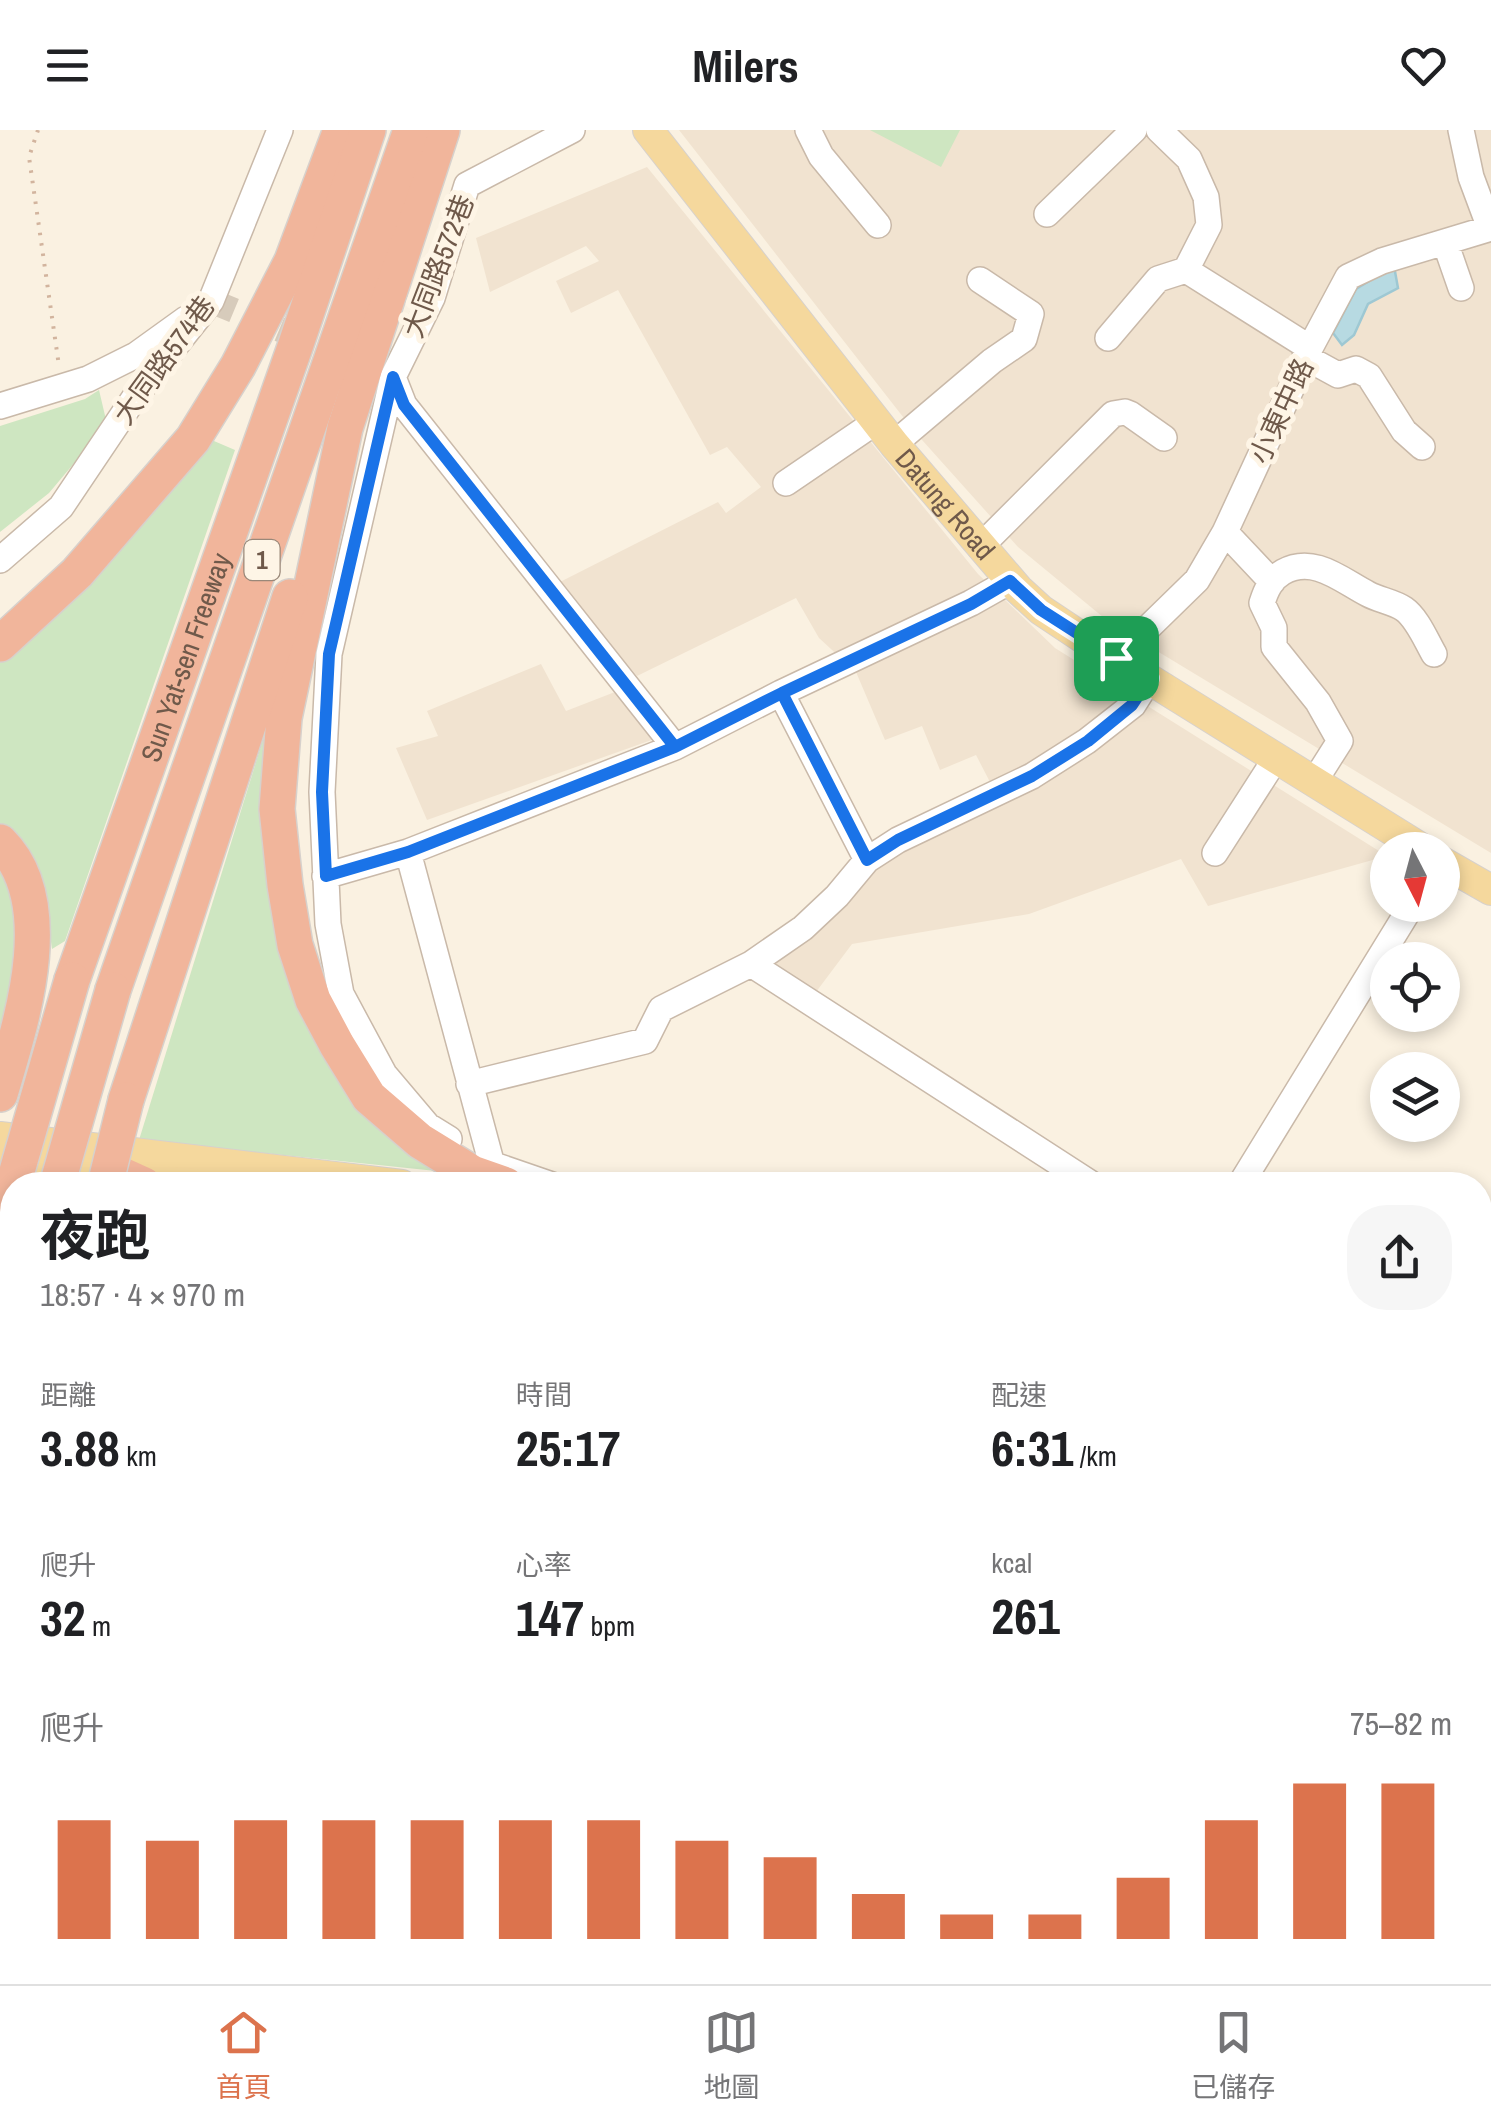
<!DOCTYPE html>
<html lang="zh-TW">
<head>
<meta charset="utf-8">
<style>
	body { margin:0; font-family:"Archivo Narrow","Noto Sans TC",sans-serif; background:#f6f6f6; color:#202124; height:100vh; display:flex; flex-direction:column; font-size:38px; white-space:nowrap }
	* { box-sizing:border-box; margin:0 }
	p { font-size:32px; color:#757577 }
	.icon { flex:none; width:55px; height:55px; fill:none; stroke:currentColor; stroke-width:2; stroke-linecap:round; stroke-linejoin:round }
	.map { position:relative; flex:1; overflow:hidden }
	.panel { position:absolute; left:0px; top:1042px; width:1492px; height:812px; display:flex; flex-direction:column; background:#fff; border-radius:40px 40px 0 0; box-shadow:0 5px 15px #0003 }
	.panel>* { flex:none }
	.needle { width:65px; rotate:174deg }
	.fabs { position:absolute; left:1370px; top:702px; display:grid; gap:20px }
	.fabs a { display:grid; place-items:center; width:90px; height:90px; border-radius:50%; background:#fff; box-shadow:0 5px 15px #0003; font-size:50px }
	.pin { position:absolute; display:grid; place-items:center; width:85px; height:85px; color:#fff; margin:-42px; border-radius:20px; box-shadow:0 5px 15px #0006 }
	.round { display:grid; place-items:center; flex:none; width:105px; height:105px; border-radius:40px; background:#f6f6f6 }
	.head { display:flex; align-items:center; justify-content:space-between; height:170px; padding:0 40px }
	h1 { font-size:55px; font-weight:700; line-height:75px }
	.figures { display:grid; grid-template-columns:repeat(3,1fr); gap:15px; height:170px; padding:10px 40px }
	.figures div { display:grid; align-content:center }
	.figures b { font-size:50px; font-weight:700 }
	.figures small { font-size:28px; font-weight:400 }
	.figures p { font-size:28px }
	.chart { height:280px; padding:20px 40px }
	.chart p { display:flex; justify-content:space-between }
	.chart svg { width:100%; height:180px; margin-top:10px; stroke:#dc734d; stroke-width:6 }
	header { display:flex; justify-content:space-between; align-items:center; height:130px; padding:0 40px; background:#fff; font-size:45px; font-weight:700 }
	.tab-bar { display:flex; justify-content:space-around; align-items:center; height:140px; border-top:2px solid #e0e0e0; background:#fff; font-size:28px; color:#757577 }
	.tab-bar a { display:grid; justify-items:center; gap:5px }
	.tab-bar .current { color:#dc734d }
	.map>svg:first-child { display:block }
	.residential { fill:#f1e3d0 }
	.industrial { fill:#e9e3dc }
	.green { fill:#cee6c1 }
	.water { fill:#b7dae2; stroke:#9ec8d3; stroke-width:2.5 }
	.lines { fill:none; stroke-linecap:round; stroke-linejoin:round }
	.minor-tunnel { stroke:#d7cbbb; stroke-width:25; stroke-dasharray:25 12; stroke-linecap:butt }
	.minor-casing { stroke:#c9b9a9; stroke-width:28 }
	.major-casing { stroke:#d7d1cc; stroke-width:32 }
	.highway-casing { stroke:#d7d1cc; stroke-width:38 }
	.path { stroke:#d2b49e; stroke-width:4; stroke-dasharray:2.5 8; stroke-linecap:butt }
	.minor { stroke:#fff; stroke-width:25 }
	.major { stroke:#f5d89d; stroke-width:30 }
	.highway { stroke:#f1b59b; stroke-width:35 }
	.highway-bridge-casing { stroke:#d7d1cc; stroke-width:38; stroke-linecap:butt }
	.highway-bridge { stroke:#f1b59b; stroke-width:35 }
	.route-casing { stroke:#fff; stroke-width:20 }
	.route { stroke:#1a73e8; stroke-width:12 }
	.labels { text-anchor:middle; stroke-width:10; stroke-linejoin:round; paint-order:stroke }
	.shield { fill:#fef5e6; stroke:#9a8879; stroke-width:2.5 }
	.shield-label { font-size:25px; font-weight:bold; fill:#6f594a }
	.street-label { font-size:28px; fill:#6f594a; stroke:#fef5e6 }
</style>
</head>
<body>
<header><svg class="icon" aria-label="menu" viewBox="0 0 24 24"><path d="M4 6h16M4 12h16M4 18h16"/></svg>Milers<svg class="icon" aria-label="heart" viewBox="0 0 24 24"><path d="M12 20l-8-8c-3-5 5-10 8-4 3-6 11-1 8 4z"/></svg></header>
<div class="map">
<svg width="1491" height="1854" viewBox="0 0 1491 1854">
	<rect width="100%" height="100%" fill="#faf1e1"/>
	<path class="residential" d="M679,0h812v723l-382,-231 -91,-75 -104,-116z
		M647,37l331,407 77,74 332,208 -179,50 -27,-47 -152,55 -177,30 -39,52 -54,-35 86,-73 17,-43 129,-61 -15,-29 -36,15 -18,-44 -37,14 -29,-68 -37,-34 -23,-40 -159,78 -79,-93 160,-81 8,11 35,-26 -34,-40 -17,8 -92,-165 -47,23 -15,-32 43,-20 -13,-15 -96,46 -14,-54z
		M541,534l25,47 67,-26 27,52 -233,83 -31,-72 42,-12 -11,-25z"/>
	<path class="industrial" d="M1480,1211l11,1v74l-11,-7z"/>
	<path class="green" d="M870,0h90l-19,37z
		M99,260l8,34 -58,69 -49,39v-106l85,-27z
		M207,308l28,12 -170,491 -13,8 -9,-65 -21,-37 -22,-19v-177l119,-100z
		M274,574l-2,209 164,258 -297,-31z
		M0,734l16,21 9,90 -25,99z
		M12,1323v306l-12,13v-276z"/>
	<path class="water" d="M1394,136l4,22 -30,16 -14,31 -12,10 -9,-12 23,-44z"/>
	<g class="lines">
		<path class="minor-tunnel" d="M211,171l99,41"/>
		<g class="minor-casing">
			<path id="minor" d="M808,0l13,26 57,69
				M1159,0l30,29 17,38 3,28 -23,45
				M1461,0l10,47 19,51
				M1047,84l87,-84
				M1445,112l16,46
				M1186,140l124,78
				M1108,208l50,-59 28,-9
				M1305,227l33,18 18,-6 13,7 35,55 18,16
				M393,247l11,28 271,342
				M0,276l88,-27 48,-24 50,-36
				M894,314l98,-83 32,-22 7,-25 -51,-34
				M786,353l91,-62
				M1225,402l47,50
				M980,417l133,-133 12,-2 5,2 34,24
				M0,430l61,-53 76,-113 74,-93 69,-171
				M1116,529l81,-79 28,-48 85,-184 38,-71 34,-16 109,-33
				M781,563l86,167
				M1314,652l26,-41 -22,-39 -44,-55v-19l-12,-25c4,-13 9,-24 21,-31 31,-17 58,8 85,22 11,6 26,8 36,15 13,9 22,31 30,45
				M408,722l84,313
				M1215,723l61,-95
				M325,746l83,-24 267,-105 106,-54 190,-90 39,-22
				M751,834l342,221
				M469,954l176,-43 16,-32 90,-45 52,-36 34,-32 30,-36 31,-20 134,-64 55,-35 46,-36 17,-27
				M449,1009l-21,-13 -44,-52 -43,-80 -13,-70 -6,-132 7,-138 64,-277 39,-79 35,-113 105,-55
				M488,1033l64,22
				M1240,1055l172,-280
				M0,1735l12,-15
				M1480,1780l11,7
				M702,1842l3,12
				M860,1854l45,-12"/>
		</g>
		<g class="major-casing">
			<g id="major">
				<path id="s1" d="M648,0l246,314 124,145 23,21 42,28 341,212"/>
				<path d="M1442,732l49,28"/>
				<path d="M0,1007l402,48"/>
				<path d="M0,1034l203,21"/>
				<path d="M1480,1171l11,1"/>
				<path d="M1480,1196l11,1"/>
			</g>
		</g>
		<g class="highway-casing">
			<g id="highway">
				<path d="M442,0l-97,298 -61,290 -7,91 8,76 10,60 18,55 24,45 32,52 51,44 52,32 34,12"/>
				<path d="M0,514l77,-71 116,-134 45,-73 54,-105 49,-131"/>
				<path d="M0,712c61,60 21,181 0,252"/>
				<path id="s2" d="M72,850l223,-633 73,-217"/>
				<path d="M113,860l298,-860"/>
				<path d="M126,970l164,-503"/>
				<path d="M122,1045l22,10"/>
				<path d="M0,1099l12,-44"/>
				<path d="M0,1253l12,-44"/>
				<path d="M0,1670l12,-17"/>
			</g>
		</g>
		<path class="path" d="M38,0l-9,27 30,209"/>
		<use href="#minor" class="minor"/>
		<use href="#major" class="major"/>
		<use href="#highway" class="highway"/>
		<g class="highway-bridge-casing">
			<path id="highway-bridge" d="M13,1055l59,-205
				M57,1055l56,-195
				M105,1055l21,-85"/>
		</g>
		<use href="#highway-bridge" class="highway-bridge"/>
	</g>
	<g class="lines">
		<g class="route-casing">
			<path id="route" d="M1116,528l-75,-48 -31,-29 -39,23 -189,89 -107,54 -267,105 -82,24 -4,-84 7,-138 64,-277 11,28 271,342 107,-54 85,167 31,-20 134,-64 56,-35 44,-36 18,-27 -34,-20"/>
		</g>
		<use href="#route" class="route"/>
	</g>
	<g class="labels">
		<rect class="shield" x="244.5" y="410" width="35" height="40" rx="8"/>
		<g class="shield-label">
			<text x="262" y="439">1</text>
		</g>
		<g class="street-label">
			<text transform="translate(438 136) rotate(-69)" y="10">大同路572巷</text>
			<text transform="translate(164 230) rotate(-54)" y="10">大同路574巷</text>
			<text transform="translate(1281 281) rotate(-65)" y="10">小東中路</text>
			<text dy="10" stroke="none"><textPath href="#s1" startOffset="478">Datung Road</textPath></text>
			<text dy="10" stroke="none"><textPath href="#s2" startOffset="342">Sun Yat-sen Freeway</textPath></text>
		</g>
	</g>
</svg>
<div class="fabs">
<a><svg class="needle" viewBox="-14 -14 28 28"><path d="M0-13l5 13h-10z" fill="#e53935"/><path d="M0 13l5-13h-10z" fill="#757577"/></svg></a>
<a><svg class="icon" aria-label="locate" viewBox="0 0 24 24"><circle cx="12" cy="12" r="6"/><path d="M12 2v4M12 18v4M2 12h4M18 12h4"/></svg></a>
<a><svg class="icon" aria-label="layers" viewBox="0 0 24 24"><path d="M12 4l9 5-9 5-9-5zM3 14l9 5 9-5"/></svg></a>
</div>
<div class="pin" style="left:1116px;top:528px;background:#1e9e55"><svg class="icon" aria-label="arrive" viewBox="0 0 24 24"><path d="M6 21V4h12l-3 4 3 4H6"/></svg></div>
<section class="panel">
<div class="head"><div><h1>夜跑</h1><p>18:57 · 4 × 970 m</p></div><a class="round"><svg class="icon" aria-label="share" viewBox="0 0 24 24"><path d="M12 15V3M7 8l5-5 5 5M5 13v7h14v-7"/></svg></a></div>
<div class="figures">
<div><p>距離</p><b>3.88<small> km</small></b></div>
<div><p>時間</p><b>25:17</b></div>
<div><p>配速</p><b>6:31<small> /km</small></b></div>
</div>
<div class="figures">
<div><p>爬升</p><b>32<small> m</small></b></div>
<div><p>心率</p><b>147<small> bpm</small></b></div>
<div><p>kcal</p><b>261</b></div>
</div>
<div class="chart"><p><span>爬升</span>75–82 m</p>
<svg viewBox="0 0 160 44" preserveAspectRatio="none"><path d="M5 44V15M15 44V20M25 44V15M35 44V15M45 44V15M55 44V15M65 44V15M75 44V20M85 44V24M95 44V33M105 44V38M115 44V38M125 44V29M135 44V15M145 44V6M155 44V6"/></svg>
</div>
</section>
</div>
<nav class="tab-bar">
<a class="current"><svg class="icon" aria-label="home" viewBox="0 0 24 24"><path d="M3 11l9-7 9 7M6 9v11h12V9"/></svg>首頁</a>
<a><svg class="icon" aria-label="map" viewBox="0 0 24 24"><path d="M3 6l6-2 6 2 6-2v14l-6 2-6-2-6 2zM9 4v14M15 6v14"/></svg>地圖</a>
<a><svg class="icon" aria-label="saved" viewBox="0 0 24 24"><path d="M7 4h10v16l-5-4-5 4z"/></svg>已儲存</a>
</nav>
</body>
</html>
